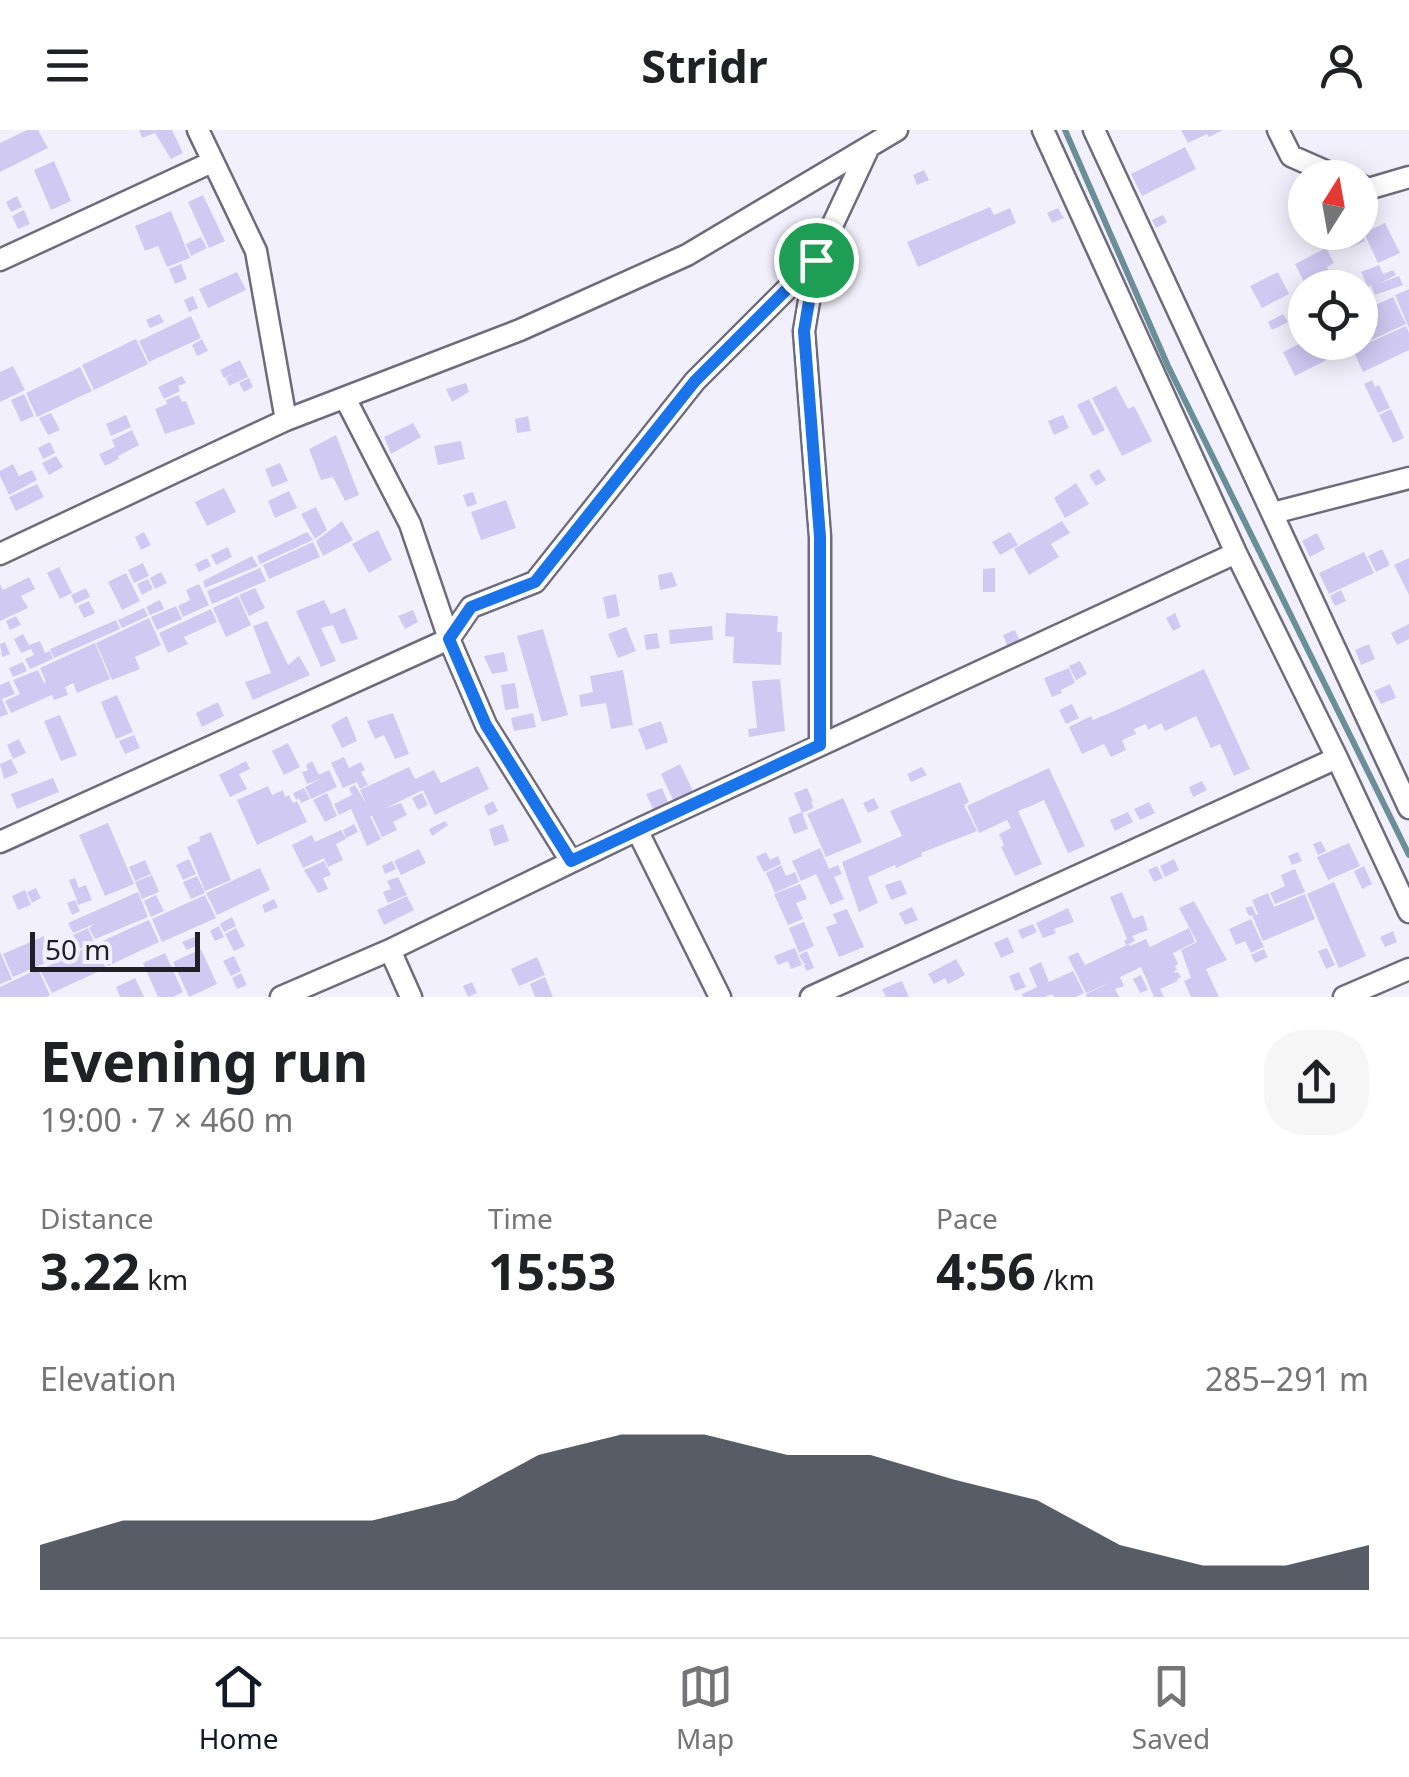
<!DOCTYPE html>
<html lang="en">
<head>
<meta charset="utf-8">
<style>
	body { margin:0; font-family:"Noto Sans",sans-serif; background:#f6f6f6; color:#202124; height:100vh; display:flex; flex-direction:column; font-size:38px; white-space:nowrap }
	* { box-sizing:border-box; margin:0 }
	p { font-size:32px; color:#757577 }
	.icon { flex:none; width:55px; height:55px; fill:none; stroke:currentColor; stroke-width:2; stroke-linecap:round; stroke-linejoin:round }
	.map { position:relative; height:867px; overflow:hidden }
	.panel { display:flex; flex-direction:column; background:#fff; flex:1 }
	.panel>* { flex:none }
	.needle { width:65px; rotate:11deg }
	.tools { position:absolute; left:1288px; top:30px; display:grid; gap:20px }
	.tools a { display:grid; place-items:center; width:90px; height:90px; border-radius:50%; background:#fff; box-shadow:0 5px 25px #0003; font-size:50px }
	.scale { position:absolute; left:30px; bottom:25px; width:170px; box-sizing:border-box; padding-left:10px; border:5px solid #201f25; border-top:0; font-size:28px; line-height:35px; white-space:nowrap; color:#201f25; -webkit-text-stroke:8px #f2f0fc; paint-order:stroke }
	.pin { position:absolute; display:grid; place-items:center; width:85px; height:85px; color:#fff; margin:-42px; border:5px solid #fff; border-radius:50%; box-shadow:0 2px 10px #0007 }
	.round { display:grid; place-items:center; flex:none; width:105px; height:105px; border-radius:40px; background:#f6f6f6 }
	.summary { display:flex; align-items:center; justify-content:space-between; height:170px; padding:0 40px }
	h1 { font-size:55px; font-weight:700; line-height:75px }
	.stats { display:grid; grid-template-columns:repeat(3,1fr); gap:15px; height:170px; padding:10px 40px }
	.stats div { display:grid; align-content:center }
	.stats b { font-size:50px; font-weight:700 }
	.stats small { font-size:28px; font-weight:400 }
	.stats p { font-size:28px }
	.chart { height:280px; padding:20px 40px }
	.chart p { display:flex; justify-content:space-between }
	.chart svg { width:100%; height:180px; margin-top:10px; fill:#111827; opacity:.7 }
	header { display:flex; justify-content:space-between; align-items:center; height:130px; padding:0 40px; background:#fff; font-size:45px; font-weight:700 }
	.tab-bar { display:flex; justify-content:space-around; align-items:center; height:140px; border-top:2px solid #e0e0e0; background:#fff; font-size:28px; color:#757577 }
	.tab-bar a { display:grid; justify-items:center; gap:5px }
	.tab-bar .current { color:#111827 }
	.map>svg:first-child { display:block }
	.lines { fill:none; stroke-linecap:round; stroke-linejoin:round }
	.stream { stroke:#6a8f98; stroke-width:6 }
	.building { fill:#d0caf3 }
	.minor-casing { stroke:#6e6c7c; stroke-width:25 }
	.minor { stroke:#fff; stroke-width:20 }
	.route-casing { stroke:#fff; stroke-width:20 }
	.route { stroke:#1a73e8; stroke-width:12 }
</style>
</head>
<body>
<header><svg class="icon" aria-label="menu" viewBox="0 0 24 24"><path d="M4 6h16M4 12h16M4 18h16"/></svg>Stridr<svg class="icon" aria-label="person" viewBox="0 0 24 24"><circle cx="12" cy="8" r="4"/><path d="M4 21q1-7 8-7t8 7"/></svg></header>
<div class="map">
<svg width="1409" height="867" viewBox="0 0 1409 867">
	<rect width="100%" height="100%" fill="#f2f0fc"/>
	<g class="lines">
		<path class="stream" d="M1065,0l103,236 241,489"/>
	</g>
	<path class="building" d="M27,0h11l10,18 -48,24v-29z
		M139,0h33l11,23 -12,6 -16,-26 -13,5z
		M1181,0h42l-14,7 -2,-3 -19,9z
		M1185,17l11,22 -54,27 -11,-22z
		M54,31l17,40 -20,9 -17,-40z
		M924,40l5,10 -12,5 -4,-10z
		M203,65l22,46 -16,7 -21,-46z
		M17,66l5,11 -11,5 -5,-10z
		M990,77l4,8 16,-7 6,15 -98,44 -11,-25z
		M1058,78l6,10 -12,5 -5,-10z
		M24,80l6,14 -12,5 -6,-13z
		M171,81l19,47 -23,9 -9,-21 -13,5 -10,-25z
		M1163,85l4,7 -11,6 -4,-8z
		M1385,93l15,30 -22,10 -14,-30z
		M1361,102l4,9 -14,6 -4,-9z
		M201,107l6,11 -16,8 -5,-12z
		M1326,118l8,15 -7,4 10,21h-30l-12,-24z
		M181,134l6,15 -12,5 -6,-15z
		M1379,135l4,9 10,-4 3,5 -16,8 19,-7 4,9 -28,10 -4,-10 -3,2 -7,-15z
		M237,142l9,18 -38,18 -9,-19z
		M1278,142l11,22 -27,14 -12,-22z
		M1409,159v39l-14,-33z
		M193,166l5,12 -9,4 -5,-12z
		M1393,167l13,27 -54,25 -3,-7h11v-30z
		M159,184l5,8 -14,6 -4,-8z
		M1283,184l5,8 -16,8 -4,-8z
		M191,186l10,22 -52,24 -10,-21z
		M1406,196l3,7v17l-46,22 -10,-22z
		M136,209l12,25 -54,26 -12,-25z
		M202,209l6,12 -11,5 -5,-11z
		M1305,211v1h42l3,6 -55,28 -12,-24z
		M240,230l8,17 -19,9 -3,-8 9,-6 -11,6 -4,-8z
		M13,236l12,24 -25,12v-30z
		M80,237l12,24 -55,26 -11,-24z
		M182,246l4,7 -8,3 2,5 -16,8 -6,-12z
		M249,248l4,9 -9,5 -5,-9z
		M1372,250l3,7 4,-2 11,23 -12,5 -14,-29z
		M466,253l3,9 -17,10 -6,-13z
		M1116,256l12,23 6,-3 18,35 -30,15 -30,-58z
		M24,264l10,22 -13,6 -10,-22z
		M179,265l3,7 4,-1 9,23 -30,10 -10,-25 12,-5 -1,-4z
		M1089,269l16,31 -12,6 -16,-31z
		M1391,279l13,29 -11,5 -14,-28z
		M51,283l9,17 -12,5 -9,-17z
		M126,285l5,12 -20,9 -5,-12z
		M1063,285l6,13 -15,7 -6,-14z
		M528,286l3,15 -14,2 -2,-14z
		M413,293l8,14 -30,17 -7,-17z
		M132,300l7,15 -21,11 1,3 -14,7 -6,-12 16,-7 -3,-7z
		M336,305l23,60 -14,6 -12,-24 -12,3 -12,-31z
		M461,311l4,18 -27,6 -4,-19z
		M50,312l5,11 -12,6 -5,-11z
		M56,326l7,11 -14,8 -7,-12z
		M280,333l8,18 -16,6 -7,-18z
		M13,334l6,12 13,-6 5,10 -28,15 -9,-19v-5z
		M1099,339l7,11 -10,6 -7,-11z
		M1076,353l13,21 -24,14 -11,-20z
		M37,354l7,13 -28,14 -7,-14z
		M224,358l12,24 -29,14 -12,-24z
		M289,361l8,17 -22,10 -7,-17z
		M473,362l4,12 -10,3 -4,-12z
		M506,370l10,28 -35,12 -10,-28z
		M316,377l11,23 -12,9 -14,-25z
		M342,391l11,19 -30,16 -7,-15z
		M1062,391l8,12 -19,11 8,13 -30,18 -15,-26z
		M378,400l14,30 -23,13 -17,-29z
		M144,402l7,13 -10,5 -6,-13z
		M307,402l6,8 -53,24 -3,-8z
		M1010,402l8,13 -18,10 -8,-13z
		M1317,403l8,16 -15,8 -8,-16z
		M313,412l7,15 -51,22 -6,-14z
		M228,417l4,10 -16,8 -5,-10z
		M1382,419l8,16 -14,7 -8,-16z
		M1364,422l10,21 -45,21 -10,-21z
		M252,426l6,10 -53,22 -2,-7z
		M207,428l4,8 -12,6 -4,-8z
		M1409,428v37l-15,-30z
		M143,433l6,13 -15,7 -6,-13z
		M59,437l13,26 -12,6 -13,-26z
		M260,438l6,13 -54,23 -5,-13z
		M995,438v24h-12v-23z
		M161,442l6,11 -12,6 -5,-11z
		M672,442l5,14 -17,4 -2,-15z
		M126,443l14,28 -18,9 -14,-28z
		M29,447l6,12 -14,7 7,12 -28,13v-37l3,6z
		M148,449l5,10 -11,6 -5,-11z
		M199,454l10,21 -26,12 -5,-11 12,-6 -4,-10z
		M86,458l4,9 -15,7 -4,-9z
		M255,458l10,20 -16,8 -10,-21z
		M1341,460l5,11 -11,5 -5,-10z
		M616,464l4,22 -13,3 -4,-22z
		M238,466l13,29 -25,12 -13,-29z
		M160,470l4,9 -14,6 -4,-8z
		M324,470l7,14 14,-6 13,31 -17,5 -8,-19 -12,3 15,33 -15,6 -25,-56z
		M89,471l6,12 -11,5 -6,-12z
		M176,476l6,13 -25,11 -6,-13z
		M144,478l4,8 -26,12 -4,-8z
		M211,479l6,13 -33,15 4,7 -20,9 -9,-20z
		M413,480l5,12 -13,7 -7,-13z
		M726,483l52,3 -1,16h5l-1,33 -48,-2 1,-26 -9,-1z
		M1175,483l6,14 -8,4 -7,-13z
		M16,486l5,9 -11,5 -4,-9z
		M149,488l12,27 -26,12 5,12 -28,11 -16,-37z
		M116,490l4,9 -66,29 -4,-9z
		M267,491l21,44 11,-9 11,19 -57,25 -8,-18 26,-9 -18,-47z
		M1409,494v15l-12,6 -6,-12z
		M712,496l1,14 -43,4 -1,-14z
		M626,497l10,24 -18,7 -10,-24z
		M543,499l25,86 -26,7 -25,-86z
		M1015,500l5,11 -13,5 -4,-11z
		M657,503l3,15 -14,2 -2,-15z
		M23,504l6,11 11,-4 5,12 5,-2 3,8 -23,10 -5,-10 9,-4 -3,-6 -10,4 -7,-14z
		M5,512l5,12 -8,3 -2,-13z
		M95,513l15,36 -33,14 -4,-10 -8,4 3,8 -14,5 -2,-5 -41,18 -6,-12 15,-7 -7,-14 25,-10 6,13 2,-1 -6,-14z
		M1369,514l6,15 -14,6 -6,-15z
		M504,522l4,19 -16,3 -8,-18z
		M1080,531l7,13 -11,6 -7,-14z
		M23,532l4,9 -14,6 -4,-9z
		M1069,538l6,15 -14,7 1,3 -10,4 -8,-19z
		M1204,539l46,100 -16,7 -14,-32 -9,4 -15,-32 -31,15 -4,-8 -13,7 -2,-6 -12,5 2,5 -14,6 4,10 -15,7 -7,-13 -22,10 -13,-27 22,-11 2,4 26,-11z
		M623,540l10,55 -22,4 -5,-26 -25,4 -2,-12 14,-3 -3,-16z
		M780,549l5,52 -36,6 -1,-8 9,-1 -5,-47z
		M9,551l6,13 -13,5 6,15 -8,3v-32z
		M515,553l4,25 -14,2 -4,-25z
		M1390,554l6,14 -15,6 -7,-13z
		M117,565l16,37 -17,7 -15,-37z
		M218,572l6,14 -22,11 -6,-14z
		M1072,574l7,14 -13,6 -7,-14z
		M393,583l16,41 -14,5 -11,-24 -9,4 -8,-18z
		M533,583l3,14 -22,4 -3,-13z
		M60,585l17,40 -16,6 -17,-40z
		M347,586l10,25 -15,7 -11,-23z
		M661,591l7,21 -22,8 -8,-21z
		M134,605l6,13 -15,6 -6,-13z
		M19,609l7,14 -13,6 -6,-14z
		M288,613l12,24 -16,8 -12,-24z
		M344,627l5,11 12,-6 4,8 -4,2 7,13 -8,4 -3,-7 -14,6 -12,-25z
		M11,629l7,14 -14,6 -4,-15z
		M246,631l4,8 -11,5 8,15 -17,8 -11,-22z
		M312,631l7,14 10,-5 8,17 -26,12 -6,-12 17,-9 -15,6 -5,-12 6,-2 -2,-5z
		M680,634l14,29 -20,9 -13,-28z
		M478,636l11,23 -54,26 -12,-25 -37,18 15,-5 6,12 -14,7 4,8 -15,7 -10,-21h-2l11,23 -14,7 -16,-37 -12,6 -5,-11 18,-9 -3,-7 6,-3 11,18 -6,-13 49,-23 6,12 19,-9 7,13z
		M922,637l5,8 -16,7 -4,-8z
		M1049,638l36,78 -17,7 -24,-53 -13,6 -13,5 24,53 -27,12 -14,-29 3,-2 -5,-11 12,-6 -4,-8 -28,13 -12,-27z
		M53,648l6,14 -42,17 -6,-15z
		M1202,651l5,9 -14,7 -4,-10z
		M960,652l9,20 -5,3 13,26 -56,22 1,3 -26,12 -1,-3 -27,12 10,26 -19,9 -17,-50 60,-26 -12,-25z
		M268,656l4,9 11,-5 2,7 4,-2 4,8 4,-2 10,21 -50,23 -20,-45z
		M304,658l6,11 -9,4 -2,-5 -3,2 -3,-7z
		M662,658l7,17 -15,6 -8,-17z
		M807,658l6,13 -2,1 3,6 -12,5 -8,-20z
		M327,663l10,23 -12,6 -12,-22z
		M422,663l6,12 -10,5 -6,-12z
		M843,668l19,44 -36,15 -19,-43z
		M874,668l5,10 -11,5 -5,-10z
		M493,671l5,10 -10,5 -4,-10z
		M1149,672l6,11 -15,7 -6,-11z
		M802,682l6,17 -14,5 -6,-16z
		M1128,682l5,10 -18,9 -5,-11z
		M445,691l3,4 -16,11 -3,-7z
		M108,693l26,61 -29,12 -26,-61z
		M354,694l4,8 -12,6 -3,-8z
		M503,694l6,17 -15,5 -5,-17z
		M341,700l5,9 -10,5 7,16 -15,7 -4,-9 -21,10 -11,-23 20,-10 3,7z
		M211,702l20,48 -26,11 -18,-44 13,-6 -1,-4z
		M1321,711l5,10 -8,4 -5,-11z
		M1349,713l11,23 -32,14 -11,-23z
		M820,718l9,21 9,-4 4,9 -8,3 10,22 -14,6 -14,-31 -15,7 -9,-20z
		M419,719l7,14 -25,12 -7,-14z
		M766,722l4,8 8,-4 3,8 -17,8 -8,-15z
		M1298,722l4,9 -10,4 -4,-9z
		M189,729l7,15 -13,6 -7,-15z
		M1174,729l5,11 -14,7 -5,-11z
		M145,730l6,14 -16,7 -6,-14z
		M324,731l7,14 -8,3 5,11 -10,4 -14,-23z
		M392,731l4,8 -11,5 -3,-8z
		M781,735l5,11 9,-4 4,10 -24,11 -9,-20z
		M1157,736l6,12 -9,4 -6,-12z
		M1364,736l8,18 -10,5 -8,-18z
		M260,738l10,22 -53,25 -11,-22z
		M1295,739l10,23 -30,12 -5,-11 15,-7 -4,-11z
		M152,745l7,17 -17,7 -7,-17z
		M197,746l8,17 -14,6 -8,-17z
		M398,747l9,18 -19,8 -5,-11 8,-3 -4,-8z
		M75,748l4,10 7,-3 6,15 -14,5 -2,-6 2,-1h-2l-7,-18z
		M901,750l6,14 -16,6 -6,-15z
		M1334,752l32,74 -27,12 -32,-74z
		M800,754l7,15 -11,4 7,16 -15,6 -14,-31z
		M36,758l5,10 -9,5 -5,-11z
		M25,760l6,15 -13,5 -6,-14z
		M138,762l10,25 -53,22 -6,-11 5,-4 -21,9 -5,-10z
		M1122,762l11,27 10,-4 5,15 -16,6 3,5 -9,4 -2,-4 3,-2 -17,-42z
		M1268,763l6,14 31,-13 10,25 -52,22 -11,-26 -3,1 -4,-8 7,-2 4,9 2,-1 -6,-14z
		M156,765l8,16 -13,6 -7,-16z
		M205,765l11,23 -54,24 -10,-23z
		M407,766l7,14 -30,15 -7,-15z
		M274,769l4,8 -13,6 -3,-8z
		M75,770l5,11 -8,4 -5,-12z
		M1194,771l33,59 -21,9 13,28h-28l-7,-16 7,-3 -10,-28 16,-8 -18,-34z
		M912,777l6,13 -13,5 -6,-12z
		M1068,778l6,14 -20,7 2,4 -13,5 -7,-15z
		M847,779l17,38 -25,10 -13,-30 11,-4 -4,-9z
		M232,787l4,9 -12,6 -4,-8z
		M1251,789l13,28 -13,6 -6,-12 -9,4 -7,-16z
		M149,790l10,22 -51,24 -10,-23z
		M804,792l10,24 -15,7 -10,-25z
		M1033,794l4,8 -15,7 -4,-9z
		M219,796l5,11 -9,4 -5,-10z
		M88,798l6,14 -15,7 -6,-14z
		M236,798l9,18 -11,5 -9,-17z
		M1189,798l6,14 -22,11 5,11 -3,2 2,4 -3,1 1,2 3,-1 3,5 -4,2 1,2 -18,8 4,8h-10l-13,-30 -21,10 4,9 -9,3 4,8h-32l-1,-3 26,-12 -26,11 -18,-36 10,-5 7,13 44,-21 1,2 16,-7 4,8z
		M1393,801l4,11 -12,5 -5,-10z
		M44,806l10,23 -41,18 -10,-23z
		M194,807l4,8 -11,5 -5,-8z
		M1008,807l6,15 -13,6 -7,-15z
		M94,814l12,24 -54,25 -12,-23z
		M795,818l7,17 -11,4 -3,-8 -10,4 -4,-9z
		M1327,818l8,17 -9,4 -8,-18z
		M201,819l16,35 -28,13 -16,-35z
		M1264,819l4,8 -13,6 -4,-8z
		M807,821l7,17 -7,3 -3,-5 2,-3 -2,1 -5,-9z
		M0,822l12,27 -12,5z
		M165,823l18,39 -10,5h-15l-15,-34z
		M234,826l7,15 -10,5 -8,-15z
		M537,827l8,18 -26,11 -8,-17z
		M956,829l9,16 -17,9 -3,-6 -11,6 -6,-10z
		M1041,832l8,20 24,-11 11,22 -9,4h-21l-2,-3 -7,3h-22l-1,-3 15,-7 -8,-19z
		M38,839l12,26 -4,2h-46v-10z
		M1019,842l7,15 -11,4 -6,-15z
		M241,843l6,12 -10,4 -5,-11z
		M1141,845l7,15 -8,3 -7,-14z
		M545,847l8,20h-18l-5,-13z
		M135,848l9,19h-24l-4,-10z
		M902,851l7,16h-23l-4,-8z
		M472,852l5,11 -9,4 -5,-11z"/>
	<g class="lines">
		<g class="minor-casing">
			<path id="minor" d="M198,0l58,121 30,169
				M1043,0l193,423 101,205 72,154
				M1094,0l315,678
				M1278,0l13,26 50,22
				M1360,55l8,4 41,-12
				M0,130l212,-98
				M816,130l-12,71 16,206v208
				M345,268l65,126 39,115 37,86 85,136
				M1273,383l136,-35
				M0,424l286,-134 234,-90 167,-75 210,-125
				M637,700l83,167
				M0,712l449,-203 22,-32 64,-25 160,-201 121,-121 53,-113
				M390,820l21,47
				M281,867l109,-47 247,-120 599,-277
				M811,867l526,-239
				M1344,867l65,-28"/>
		</g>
		<use href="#minor" class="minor"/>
	</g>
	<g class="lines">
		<g class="route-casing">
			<path id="route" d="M816,130l-12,71 16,206v208l-249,116 -85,-136 -37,-86 22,-32 64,-25 160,-201z"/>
		</g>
		<use href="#route" class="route"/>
	</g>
</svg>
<div class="tools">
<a><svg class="needle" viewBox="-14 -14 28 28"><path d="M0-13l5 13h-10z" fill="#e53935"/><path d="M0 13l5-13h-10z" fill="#757577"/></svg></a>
<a><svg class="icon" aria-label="locate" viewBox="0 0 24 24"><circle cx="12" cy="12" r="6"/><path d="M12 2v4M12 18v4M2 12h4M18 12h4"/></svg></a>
</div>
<div class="scale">50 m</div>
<div class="pin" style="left:816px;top:130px;background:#1e9e55"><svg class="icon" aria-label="arrive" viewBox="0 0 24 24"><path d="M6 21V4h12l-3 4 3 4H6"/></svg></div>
</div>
<section class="panel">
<div class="summary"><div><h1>Evening run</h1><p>19:00 · 7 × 460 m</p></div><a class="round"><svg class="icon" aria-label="share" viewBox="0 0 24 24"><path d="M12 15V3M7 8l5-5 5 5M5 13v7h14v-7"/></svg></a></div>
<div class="stats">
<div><p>Distance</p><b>3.22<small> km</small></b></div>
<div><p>Time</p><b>15:53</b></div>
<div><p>Pace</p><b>4:56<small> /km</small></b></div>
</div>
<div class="chart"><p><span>Elevation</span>285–291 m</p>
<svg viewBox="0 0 160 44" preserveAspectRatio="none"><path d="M0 44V33L10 27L20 27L30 27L40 27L50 22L60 11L70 6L80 6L90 11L100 11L110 17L120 22L130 33L140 38L150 38L160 33V44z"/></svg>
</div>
</section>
<nav class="tab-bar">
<a class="current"><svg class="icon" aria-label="home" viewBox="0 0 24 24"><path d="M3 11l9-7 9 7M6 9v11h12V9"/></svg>Home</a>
<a><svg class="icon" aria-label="map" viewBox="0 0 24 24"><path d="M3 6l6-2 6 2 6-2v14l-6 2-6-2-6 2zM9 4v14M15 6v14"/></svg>Map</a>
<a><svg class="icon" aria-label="saved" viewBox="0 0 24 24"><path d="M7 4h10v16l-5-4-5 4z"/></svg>Saved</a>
</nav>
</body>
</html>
